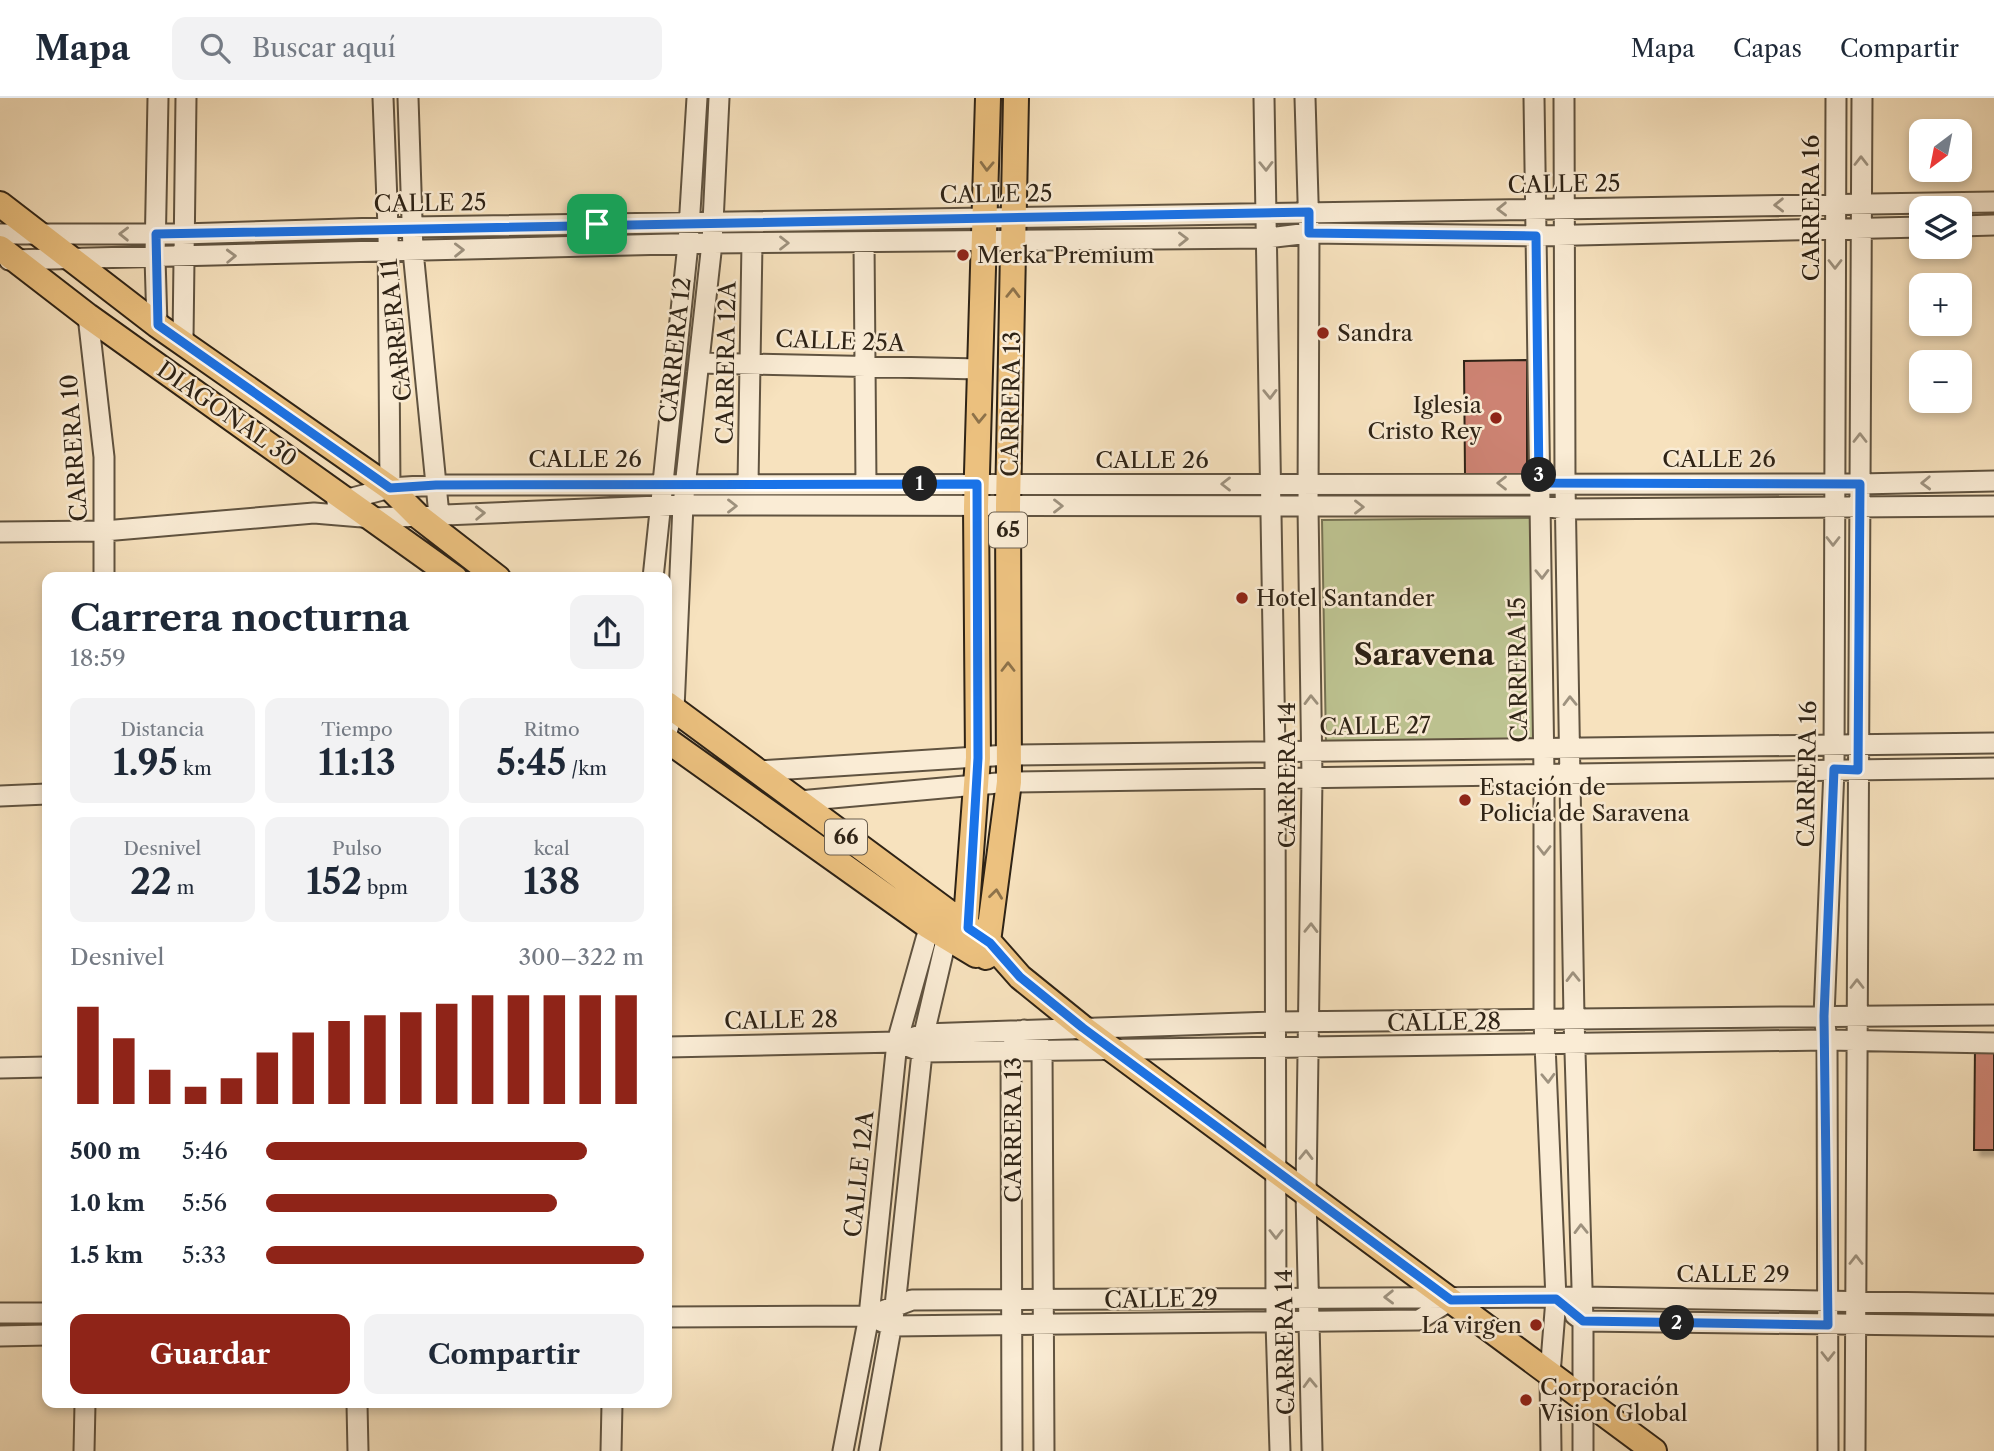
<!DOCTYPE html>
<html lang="es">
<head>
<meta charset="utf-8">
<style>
	body { margin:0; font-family:"Libre Caslon Text",serif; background:#f2f2f3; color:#1f2937; height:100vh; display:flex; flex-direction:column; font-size:26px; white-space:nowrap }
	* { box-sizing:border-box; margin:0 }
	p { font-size:23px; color:#747a83 }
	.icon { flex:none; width:38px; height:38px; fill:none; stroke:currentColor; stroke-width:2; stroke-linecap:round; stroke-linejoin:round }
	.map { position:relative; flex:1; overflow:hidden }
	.panel { position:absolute; left:42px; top:474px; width:630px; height:836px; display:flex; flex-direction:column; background:#fff; border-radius:14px; box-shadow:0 4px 10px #0003 }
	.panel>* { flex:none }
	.needle { width:46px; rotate:212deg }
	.tools { position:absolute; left:1909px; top:21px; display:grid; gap:14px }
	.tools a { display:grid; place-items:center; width:63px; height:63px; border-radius:14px; background:#fff; box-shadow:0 4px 10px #0003; font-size:35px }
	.pin { position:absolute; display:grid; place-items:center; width:60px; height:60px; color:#fff; margin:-30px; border-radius:14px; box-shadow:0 4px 10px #0006 }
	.km { position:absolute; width:35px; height:35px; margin:-18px; border-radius:50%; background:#222; color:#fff; font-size:19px; line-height:35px; text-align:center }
	.round { display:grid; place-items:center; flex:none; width:74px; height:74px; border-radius:14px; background:#f2f2f3 }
	.overview { display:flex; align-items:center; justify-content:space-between; height:119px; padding:0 28px }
	h1 { font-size:38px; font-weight:700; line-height:52px }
	.figures { display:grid; grid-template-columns:repeat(3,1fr); gap:10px; height:119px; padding:7px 28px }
	.figures div { display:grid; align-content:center; border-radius:14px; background:#f2f2f3; text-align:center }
	.figures b { font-size:35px; font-weight:700 }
	.figures small { font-size:19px; font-weight:400 }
	.figures p { font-size:19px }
	.chart { height:196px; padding:14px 28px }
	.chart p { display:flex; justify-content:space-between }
	.chart svg { width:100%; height:126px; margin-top:7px; stroke:#8f2418; stroke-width:6 }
	.cta { display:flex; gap:14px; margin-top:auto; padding:14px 28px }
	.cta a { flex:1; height:80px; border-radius:14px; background:#8f2418; color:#fff; font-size:28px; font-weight:700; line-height:80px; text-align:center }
	.cta a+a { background:#f2f2f3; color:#1f2937 }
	ul { padding:0 28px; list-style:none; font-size:23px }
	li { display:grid; grid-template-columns:112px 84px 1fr; align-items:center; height:52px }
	li i { height:18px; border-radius:9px; background:#8f2418 }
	header { display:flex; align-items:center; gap:42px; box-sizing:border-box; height:98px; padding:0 35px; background:#fff; border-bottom:2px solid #e0e1e3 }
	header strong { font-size:33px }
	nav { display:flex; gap:38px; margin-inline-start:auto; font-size:24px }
	.search { width:490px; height:63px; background:#f2f2f3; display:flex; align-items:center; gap:18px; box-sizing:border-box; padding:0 24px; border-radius:14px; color:#747a83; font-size:26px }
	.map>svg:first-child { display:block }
	.green { fill:#bdc391; stroke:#767354; stroke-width:2 }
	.building { fill:#cd8373; stroke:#2e2316; stroke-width:2; filter:url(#shadow) }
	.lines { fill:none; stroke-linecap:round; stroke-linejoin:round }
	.minor-casing { stroke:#605340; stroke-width:23 }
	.major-casing { stroke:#2e2316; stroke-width:28 }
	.minor { stroke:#faecd5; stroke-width:19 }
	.major { stroke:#ecc17f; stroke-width:24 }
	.oneway { stroke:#9e927f }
	.oneway2 { stroke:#8d724a }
	.route-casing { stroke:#fff; stroke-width:14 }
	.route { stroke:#1a73e8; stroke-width:9 }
	.poi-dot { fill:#8f2418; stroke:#faecd5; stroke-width:2.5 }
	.labels { text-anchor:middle; stroke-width:5; stroke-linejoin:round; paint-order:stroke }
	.shield { fill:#faecd5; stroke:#6b5f4f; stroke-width:2 }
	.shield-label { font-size:21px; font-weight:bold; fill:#2e2316 }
	.street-label { font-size:23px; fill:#2e2316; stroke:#faecd5 }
	.poi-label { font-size:23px; fill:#2e2316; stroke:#faecd5; text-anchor:start }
	.district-label { font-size:30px; font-weight:bold; fill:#2e2316; stroke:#faecd5 }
</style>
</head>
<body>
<header>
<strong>Mapa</strong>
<div class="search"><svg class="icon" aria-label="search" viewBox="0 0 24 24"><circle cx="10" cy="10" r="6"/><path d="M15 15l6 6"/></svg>Buscar aquí</div>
<nav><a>Mapa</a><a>Capas</a><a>Compartir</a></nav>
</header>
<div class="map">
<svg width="1994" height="1353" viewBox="0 0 1994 1353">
	<defs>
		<filter id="shadow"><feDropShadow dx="6" dy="6" stdDeviation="2" flood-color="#0004"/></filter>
	</defs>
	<rect width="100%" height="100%" fill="#f7e2be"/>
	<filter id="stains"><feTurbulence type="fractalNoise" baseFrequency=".00286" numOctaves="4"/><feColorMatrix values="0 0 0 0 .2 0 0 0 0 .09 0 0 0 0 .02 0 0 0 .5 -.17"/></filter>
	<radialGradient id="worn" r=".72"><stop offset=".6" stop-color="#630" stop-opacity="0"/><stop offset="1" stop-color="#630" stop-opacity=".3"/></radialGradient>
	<path class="green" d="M1534,420l4,222 -212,3 -4,-223z"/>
	<path class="building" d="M1527,262v115h-62l-1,-114z
		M1975,949h19v103h-20z"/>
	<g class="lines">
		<g class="minor-casing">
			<path id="minor" d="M383,0l5,130 2,260
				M408,0l5,153 26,264
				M1264,0l11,654 1,570 4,129
				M1305,0l4,135 -1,274 4,271 -6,415 6,258
				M1534,0l10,676v247l12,278 -6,75 1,77
				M1564,0l1,386 9,534 9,303v130
				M1960,128l34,-1
				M0,136h182l230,-7 1582,-25
				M864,144l2,242
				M9,162l703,-17 556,-5 41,-5 227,3 386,-9
				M88,218l16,141v121
				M157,227l-2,-68 3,-159
				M183,242l3,-242
				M699,265l281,6
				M748,386l4,-241
				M337,404l53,-14 46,-3 1424,-1 134,-3
				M0,434l104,-1 210,-18 60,5 309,-13 858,1 25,3 428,-3
				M653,480l35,-334 9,-146
				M667,634l7,-23 9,-204 29,-262 7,-145
				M757,673l251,-16 986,-12
				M0,698l47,-2
				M799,703l210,-19 985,-14
				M897,944l25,10 905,-12 167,3
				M667,949l230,-5 27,-8 351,-12 719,-7
				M0,970l47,-1
				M0,1215h47
				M1575,1217l8,6 411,5
				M869,1218l23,10 527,-6 32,-20
				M667,1219l202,-1 43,-16 670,-3 412,7
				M0,1238l47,-1
				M357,1306l1,47
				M84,1353l1,-47
				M611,1353l1,-47
				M843,1353l26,-135 28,-274 36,-128
				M869,1353l26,-145 29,-272 26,-111
				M1012,1353l-1,-403 13,-18 18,18 2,403
				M1828,1353l-1,-411 -3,-24 10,-247 2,-671
				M1855,1353l7,-1353"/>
		</g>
		<g class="major-casing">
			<path id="major" d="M0,106l157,121 233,163 28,28 80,62
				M0,150l88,68 367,262
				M667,606l323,239 30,34 63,51 571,423
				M667,642l261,186 48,29
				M964,849l14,-189 -2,-251 12,-409
				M986,859l23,-175 -1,-276 8,-408"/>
		</g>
		<use href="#minor" class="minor"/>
		<use href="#major" class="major"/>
	</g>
	<defs><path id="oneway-chevron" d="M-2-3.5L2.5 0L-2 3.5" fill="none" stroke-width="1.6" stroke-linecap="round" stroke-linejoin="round" transform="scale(1.75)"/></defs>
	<g class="oneway">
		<use href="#oneway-chevron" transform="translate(1861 63) rotate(-90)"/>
		<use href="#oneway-chevron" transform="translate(1266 68) rotate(89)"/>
		<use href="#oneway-chevron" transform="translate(1779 107) rotate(179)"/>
		<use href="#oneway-chevron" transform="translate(1502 111) rotate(179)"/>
		<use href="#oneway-chevron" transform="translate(124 136) rotate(-179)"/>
		<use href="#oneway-chevron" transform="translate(1183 141) rotate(-1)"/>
		<use href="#oneway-chevron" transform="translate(784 145)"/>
		<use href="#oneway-chevron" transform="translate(459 152) rotate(-1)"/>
		<use href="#oneway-chevron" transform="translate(231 158) rotate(-2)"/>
		<use href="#oneway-chevron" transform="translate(1835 166) rotate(90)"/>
		<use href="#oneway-chevron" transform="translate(1270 296) rotate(89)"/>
		<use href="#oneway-chevron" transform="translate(1860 340) rotate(-90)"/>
		<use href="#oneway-chevron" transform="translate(1502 385) rotate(180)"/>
		<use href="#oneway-chevron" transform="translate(1926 385) rotate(178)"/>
		<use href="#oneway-chevron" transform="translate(1226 386) rotate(-180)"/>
		<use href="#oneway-chevron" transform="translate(732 408)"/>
		<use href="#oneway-chevron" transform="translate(1058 408)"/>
		<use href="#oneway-chevron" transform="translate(1359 409)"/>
		<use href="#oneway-chevron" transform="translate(480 415) rotate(-2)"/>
		<use href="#oneway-chevron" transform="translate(1833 443) rotate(90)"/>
		<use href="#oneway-chevron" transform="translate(1542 476) rotate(89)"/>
		<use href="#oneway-chevron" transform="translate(1311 602) rotate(-91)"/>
		<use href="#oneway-chevron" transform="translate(1570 603) rotate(-91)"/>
		<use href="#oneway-chevron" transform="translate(1544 752) rotate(90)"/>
		<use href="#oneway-chevron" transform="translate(1311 830) rotate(-89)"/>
		<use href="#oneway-chevron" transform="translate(1573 879) rotate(-91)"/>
		<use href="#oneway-chevron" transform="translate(1857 886) rotate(-90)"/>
		<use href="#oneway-chevron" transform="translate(1548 980) rotate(88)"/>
		<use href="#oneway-chevron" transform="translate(1306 1057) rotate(-89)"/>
		<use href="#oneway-chevron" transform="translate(1581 1131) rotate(-91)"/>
		<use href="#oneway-chevron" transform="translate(1276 1136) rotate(90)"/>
		<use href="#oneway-chevron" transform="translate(1856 1162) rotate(-90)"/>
		<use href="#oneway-chevron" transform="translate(1389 1199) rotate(179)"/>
		<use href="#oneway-chevron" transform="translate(1828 1258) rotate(90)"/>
		<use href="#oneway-chevron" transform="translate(1310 1285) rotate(-92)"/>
	</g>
	<g class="oneway2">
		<use href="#oneway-chevron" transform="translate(987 68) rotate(92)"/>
		<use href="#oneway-chevron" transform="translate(1013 195) rotate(-89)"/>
		<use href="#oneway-chevron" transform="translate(979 320) rotate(92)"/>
		<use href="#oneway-chevron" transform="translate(1008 569) rotate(-90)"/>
		<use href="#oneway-chevron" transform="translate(996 796) rotate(-83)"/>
	</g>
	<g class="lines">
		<g class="route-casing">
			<path id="route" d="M1309,114v21l227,3 3,247 321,1 -2,286 -24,-1 -10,247 4,309 -245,-4 -27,-22 -105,1 -368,-272 -63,-51 -30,-34 -22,-15 10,-170 -1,-274 -541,1 -46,3 -232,-163 -2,-91z"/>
		</g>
		<use href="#route" class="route"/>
	</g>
	<g class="poi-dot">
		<circle cx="963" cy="157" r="7"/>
		<circle cx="1323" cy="235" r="7"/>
		<circle cx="1496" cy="320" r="7"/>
		<circle cx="1242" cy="500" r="7"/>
		<circle cx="1465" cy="702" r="7"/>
		<circle cx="1536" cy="1227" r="7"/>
		<circle cx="1526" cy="1302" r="7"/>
	</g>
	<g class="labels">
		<g class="shield">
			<rect x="989" y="414.5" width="38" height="35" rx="5"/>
			<rect x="825" y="721.5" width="42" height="35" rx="5"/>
		</g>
		<g class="shield-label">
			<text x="1008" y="439">65</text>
			<text x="846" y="746">66</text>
		</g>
		<g class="street-label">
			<text transform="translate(1564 86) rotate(-1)" y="8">CALLE 25</text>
			<text transform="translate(996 96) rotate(-1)" y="8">CALLE 25</text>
			<text transform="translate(430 105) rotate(-1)" y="8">CALLE 25</text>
			<text transform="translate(1811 110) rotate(-90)" y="8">CARRERA 16</text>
			<text transform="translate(396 232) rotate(-96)" y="8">CARRERA 11</text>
			<text transform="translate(840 243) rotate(2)" y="8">CALLE 25A</text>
			<text transform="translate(675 252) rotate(-84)" y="8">CARRERA 12</text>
			<text transform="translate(726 265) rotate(-89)" y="8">CARRERA 12A</text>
			<text transform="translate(1011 306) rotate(-89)" y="8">CARRERA 13</text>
			<text transform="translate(227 316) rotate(35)" y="8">DIAGONAL 30</text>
			<text transform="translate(74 350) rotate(-94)" y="8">CARRERA 10</text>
			<text x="585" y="369">CALLE 26</text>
			<text x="1719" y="369">CALLE 26</text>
			<text x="1152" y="370">CALLE 26</text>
			<text transform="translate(1518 572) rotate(-91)" y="8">CARRERA 15</text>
			<text transform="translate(1375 628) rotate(-1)" y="8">CALLE 27</text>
			<text transform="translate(1807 676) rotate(-89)" y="8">CARRERA 16</text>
			<text transform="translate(1287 677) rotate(-90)" y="8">CARRERA 14</text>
			<text transform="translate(781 922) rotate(-1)" y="8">CALLE 28</text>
			<text transform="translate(1444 924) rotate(-1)" y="8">CALLE 28</text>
			<text transform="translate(1013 1032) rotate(-90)" y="8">CARRERA 13</text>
			<text transform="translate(859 1076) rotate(-84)" y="8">CALLE 12A</text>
			<text x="1733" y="1184">CALLE 29</text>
			<text transform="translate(1161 1201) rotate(-1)" y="8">CALLE 29</text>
			<text transform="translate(1285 1244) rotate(-91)" y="8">CARRERA 14</text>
		</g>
		<g class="poi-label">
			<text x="977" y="165">Merka Premium</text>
			<text x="1337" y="243">Sandra</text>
			<text x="1482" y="315" text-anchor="end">Iglesia<tspan x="1482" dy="26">Cristo Rey</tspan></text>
			<text x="1256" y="508">Hotel Santander</text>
			<text x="1479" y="697">Estación de<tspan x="1479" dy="26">Policía de Saravena</tspan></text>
			<text x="1522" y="1235" text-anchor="end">La virgen</text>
			<text x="1540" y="1297">Corporación<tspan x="1540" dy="26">Vision Global</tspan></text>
		</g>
		<g class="district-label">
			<text x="1424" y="567">Saravena</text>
		</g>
	</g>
	<rect width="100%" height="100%" filter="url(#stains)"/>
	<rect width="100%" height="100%" fill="url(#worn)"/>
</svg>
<div class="tools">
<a><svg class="needle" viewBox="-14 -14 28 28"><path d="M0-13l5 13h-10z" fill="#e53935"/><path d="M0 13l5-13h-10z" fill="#747a83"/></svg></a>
<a><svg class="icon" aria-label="layers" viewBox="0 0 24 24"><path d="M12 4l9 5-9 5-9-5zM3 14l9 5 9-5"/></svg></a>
<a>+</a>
<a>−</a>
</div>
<div class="pin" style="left:597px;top:126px;background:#1e9e55"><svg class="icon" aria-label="arrive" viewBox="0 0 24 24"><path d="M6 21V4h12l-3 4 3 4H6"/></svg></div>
<b class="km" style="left:920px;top:386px">1</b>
<b class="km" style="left:1677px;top:1225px">2</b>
<b class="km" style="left:1539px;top:377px">3</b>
<section class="panel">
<div class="overview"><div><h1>Carrera nocturna</h1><p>18:59</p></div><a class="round"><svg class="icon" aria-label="share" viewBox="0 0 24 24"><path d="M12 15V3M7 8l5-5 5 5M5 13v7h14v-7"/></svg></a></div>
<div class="figures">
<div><p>Distancia</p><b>1.95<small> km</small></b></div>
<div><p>Tiempo</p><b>11:13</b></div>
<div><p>Ritmo</p><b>5:45<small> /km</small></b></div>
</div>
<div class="figures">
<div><p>Desnivel</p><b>22<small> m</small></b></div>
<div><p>Pulso</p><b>152<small> bpm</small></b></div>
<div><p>kcal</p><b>138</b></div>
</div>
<div class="chart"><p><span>Desnivel</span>300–322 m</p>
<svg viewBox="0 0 160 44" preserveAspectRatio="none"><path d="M5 44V10M15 44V21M25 44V32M35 44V38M45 44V35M55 44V26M65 44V19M75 44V15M85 44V13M95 44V12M105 44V9M115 44V6M125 44V6M135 44V6M145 44V6M155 44V6"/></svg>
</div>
<ul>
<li><b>500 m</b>5:46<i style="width:85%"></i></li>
<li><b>1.0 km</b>5:56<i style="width:77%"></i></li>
<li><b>1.5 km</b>5:33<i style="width:100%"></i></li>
</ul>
<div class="cta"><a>Guardar</a><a>Compartir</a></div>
</section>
</div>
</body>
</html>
